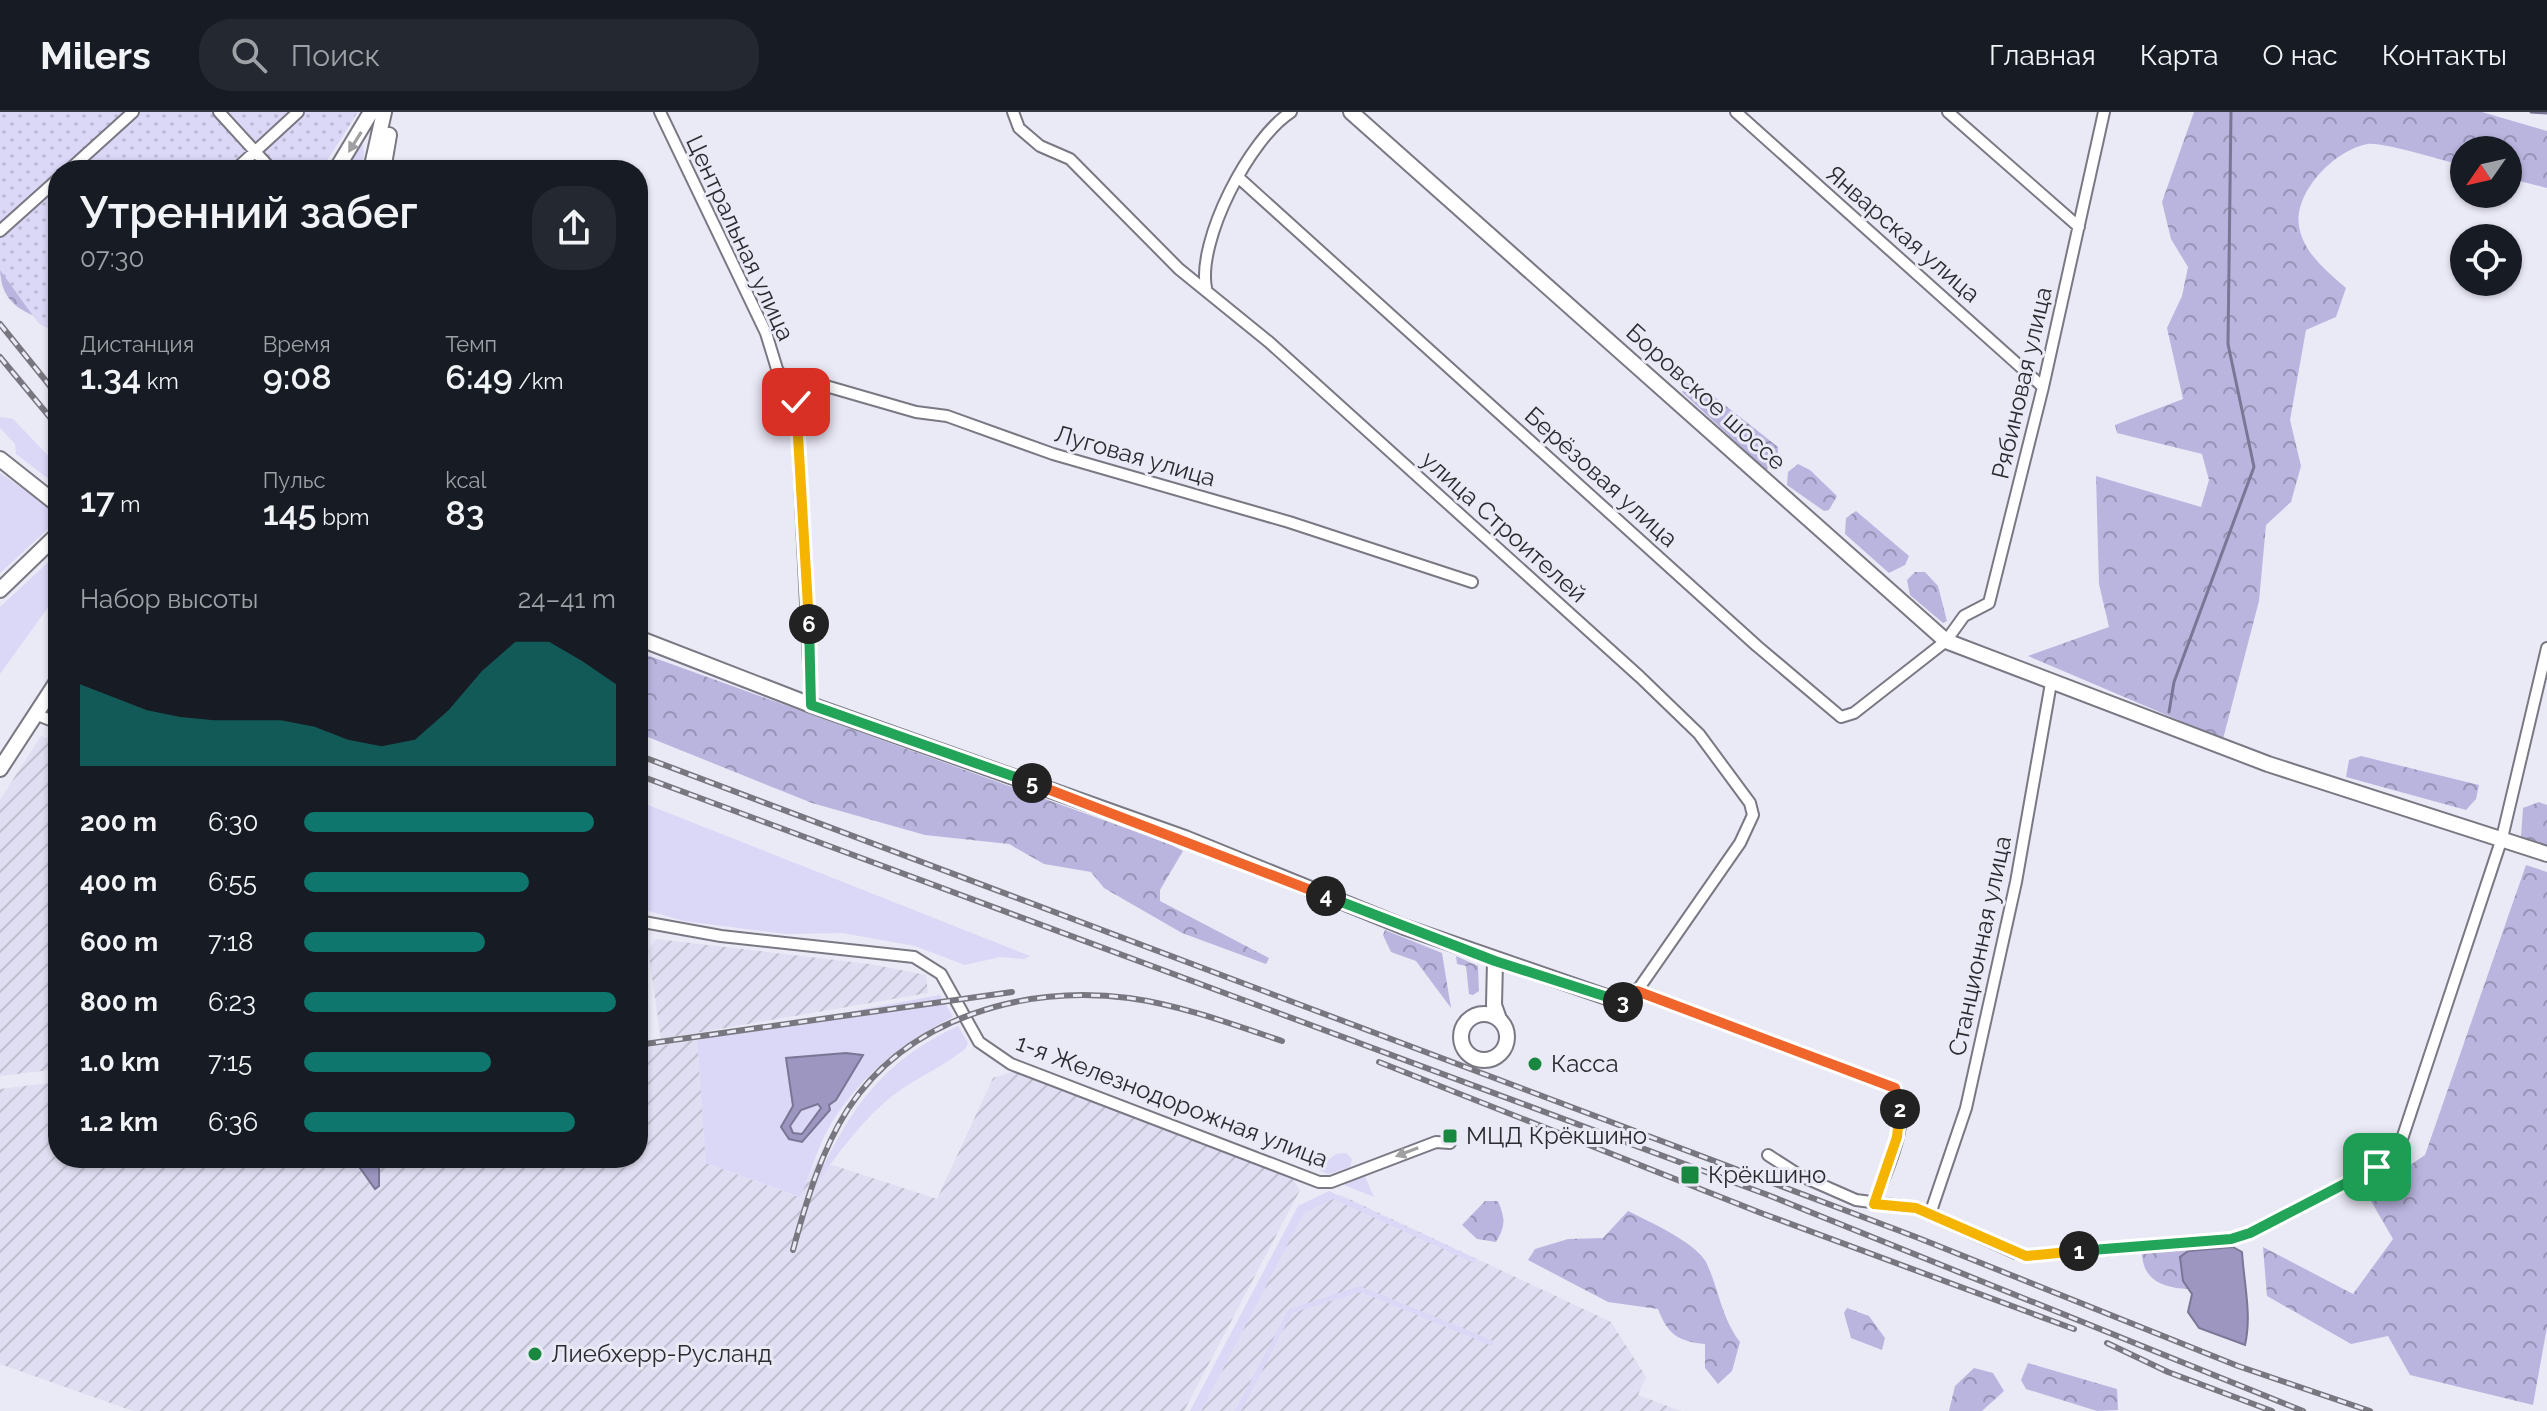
<!DOCTYPE html>
<html lang="ru">
<head>
<meta charset="utf-8">
<style>
	body { margin:0; font-family:Raleway,sans-serif; background:#242831; color:#f1f3f6; height:100vh; display:flex; flex-direction:column; font-size:30px; white-space:nowrap }
	* { box-sizing:border-box; margin:0 }
	p { font-size:26px; color:#9ea1a6 }
	.icon { flex:none; width:44px; height:44px; fill:none; stroke:currentColor; stroke-width:2; stroke-linecap:round; stroke-linejoin:round }
	.map { position:relative; flex:1; overflow:hidden }
	.drawer { position:absolute; left:48px; top:48px; width:600px; height:1008px; display:flex; flex-direction:column; background:#171b24; border-radius:32px; box-shadow:0 2px 6px #0004 }
	.drawer>* { flex:none }
	.needle { width:52px; rotate:236deg }
	.controls { position:absolute; left:2450px; top:24px; display:grid; gap:16px }
	.controls a { display:grid; place-items:center; width:72px; height:72px; border-radius:50%; background:#171b24; box-shadow:0 2px 6px #0004; font-size:40px }
	.pin { position:absolute; display:grid; place-items:center; width:68px; height:68px; color:#fff; margin:-34px; border-radius:16px; box-shadow:0 4px 12px #0006 }
	.km { position:absolute; width:40px; height:40px; margin:-20px; border-radius:50%; background:#222; color:#fff; font-size:22px; line-height:40px; text-align:center }
	.round { display:grid; place-items:center; flex:none; width:84px; height:84px; border-radius:32px; background:#242831 }
	.head { display:flex; align-items:center; justify-content:space-between; height:136px; padding:0 32px }
	h1 { font-size:44px; font-weight:600; line-height:60px }
	.stats { display:grid; grid-template-columns:repeat(3,1fr); gap:12px; height:136px; padding:8px 32px }
	.stats div { display:grid; align-content:center }
	.stats b { font-size:34px; font-weight:600 }
	.stats small { font-size:22px; font-weight:400 }
	.stats p { font-size:22px }
	.chart { height:224px; padding:16px 32px }
	.chart p { display:flex; justify-content:space-between }
	.chart svg { width:100%; height:144px; margin-top:8px; fill:#0f766e; opacity:.7 }
	ul { padding:0 32px; list-style:none; font-size:26px }
	li { display:grid; grid-template-columns:128px 96px 1fr; align-items:center; height:60px }
	li i { height:20px; border-radius:10px; background:#0f766e }
	header { display:flex; align-items:center; gap:48px; box-sizing:border-box; height:112px; padding:0 40px; background:#171b24; border-bottom:2px solid #363941 }
	header strong { font-size:38px }
	nav { display:flex; gap:44px; margin-inline-start:auto; font-size:28px }
	.search { width:560px; height:72px; background:#242831; display:flex; align-items:center; gap:20px; box-sizing:border-box; padding:0 28px; border-radius:32px; color:#9ea1a6; font-size:30px }
	.map>svg:first-child { display:block }
	.industrial { fill:url(#industrial-furrows) }
	.grass { fill:#dad7f7 }
	.forest { fill:url(#forest-crowns) }
	.garden { fill:url(#garden-dots) }
	.water { fill:#9c96c0; stroke:#7a7695; stroke-width:2; fill-rule:evenodd }
	.lines { fill:none; stroke-linecap:round; stroke-linejoin:round }
	.stream { stroke:#7a7695; stroke-width:3 }
	.street-casing { stroke:#797883; stroke-width:14 }
	.secondary-casing { stroke:#797883; stroke-width:18 }
	.street { stroke:#fff; stroke-width:10 }
	.secondary { stroke:#fff; stroke-width:14 }
	.rail-casing { stroke:#78777f; stroke-width:6 }
	.rail { stroke:#eae9f6; stroke-width:3; stroke-dasharray:9; stroke-linecap:butt }
	.oneway { fill:#a0a0a2 }
	.split-1-casing { stroke:#fff; stroke-width:16 }
	.split-2-casing { stroke:#fff; stroke-width:16 }
	.split-3-casing { stroke:#fff; stroke-width:16 }
	.split-4-casing { stroke:#fff; stroke-width:16 }
	.split-5-casing { stroke:#fff; stroke-width:16 }
	.split-6-casing { stroke:#fff; stroke-width:16 }
	.split-7-casing { stroke:#fff; stroke-width:16 }
	.split-1 { stroke:#22a559; stroke-width:10 }
	.split-2 { stroke:#f5b400; stroke-width:10 }
	.split-3 { stroke:#f0652b; stroke-width:10 }
	.split-4 { stroke:#22a559; stroke-width:10 }
	.split-5 { stroke:#f0652b; stroke-width:10 }
	.split-6 { stroke:#22a559; stroke-width:10 }
	.split-7 { stroke:#f5b400; stroke-width:10 }
	.poi-dot { fill:#188840; stroke:#eae9f6; stroke-width:3 }
	.labels { text-anchor:middle; stroke-width:6; stroke-linejoin:round; paint-order:stroke }
	.street-label { font-size:24px; fill:#2b2b30; stroke:#eae9f6 }
	.poi-label { font-size:24px; fill:#2b2b30; stroke:#eae9f6; text-anchor:start }
</style>
</head>
<body>
<header>
<strong>Milers</strong>
<div class="search"><svg class="icon" aria-label="search" viewBox="0 0 24 24"><circle cx="10" cy="10" r="6"/><path d="M15 15l6 6"/></svg>Поиск</div>
<nav><a>Главная</a><a>Карта</a><a>О нас</a><a>Контакты</a></nav>
</header>
<div class="map">
<svg width="2547" height="1299" viewBox="0 0 2547 1299">
	<defs>
		<pattern id="industrial-furrows" width="10" height="10" patternUnits="userSpaceOnUse" patternTransform="scale(2)"><rect width="10" height="10" fill="#e0def2"/><path d="M-1 1l2-2M0 10L10 0M9 11l2-2" fill="none" stroke="#c0bfd0"/></pattern>
		<pattern id="forest-crowns" width="20" height="18" patternUnits="userSpaceOnUse" patternTransform="scale(2)"><rect width="20" height="18" fill="#bab5df"/><path d="M2 6a3 3 0 1 1 6 0M12 15a3 3 0 1 1 6 0" fill="none" stroke="#9793b5"/></pattern>
		<pattern id="garden-dots" width="8" height="8" patternUnits="userSpaceOnUse" patternTransform="scale(2)"><rect width="8" height="8" fill="#dad7f7"/><path d="M2 2h.1M6 6h.1" fill="none" stroke="#bbb9d4" stroke-width="1.8" stroke-linecap="round"/></pattern>
	</defs>
	<rect width="100%" height="100%" fill="#eae9f6"/>
	<path class="industrial" d="M41,624l17,5v328l-58,7v-276z
		M656,827l214,25 56,11 2,18 -267,46 -13,-89z
		M697,928l9,123 93,34 18,-37 120,39 56,-121 21,-7 278,107 8,12 -116,221h-1051l-133,-47v-275l58,-7v76h580v-109z
		M1341,1083l270,127 35,55 -8,18 43,16h-480l102,-198z"/>
	<path class="grass" d="M363,31l1,14 -6,13h-18z
		M0,305l13,2 45,47v20l-42,-32 -1,-10 -15,-16z
		M0,361l58,40v7l-58,53z
		M58,441v55l-7,-5 -51,71v-67z
		M638,689l392,155 -6,3 -24,-2 -35,8 -50,-19 -73,-13 -56,1 -102,-13 -46,-13z
		M940,883l13,22c-51,25 -98,63 -126,114 -12,23 -16,42 -27,66l-94,-34 -9,-123z
		M958,914l10,17 -3,6c-21,17 -47,28 -69,44 -34,26 -58,61 -83,95 36,-77 66,-125 145,-162z
		M1346,1041l6,6 -2,8 -21,7 -9,-3 -1,-4 17,-13z
		M1364,1062l10,23 -30,-12z
		M1329,1079l147,68 -2,4 -141,-64 -29,14 -103,198h-11l108,-205z
		M1360,1174l134,55 -2,5 -131,-54 -69,21 -51,98h-6l54,-102z"/>
	<path class="forest" d="M2194,0h288l65,19v57l-39,-10v-28h-44v16c-19,-5 -81,-24 -96,-22 -32,5 -74,47 -69,82 4,27 29,46 47,62l-10,29 -30,13 -16,90 11,46 -10,36 -25,23 -7,76 -36,138 -195,-83 81,-29 -10,-43 -3,-108 105,31 8,-27 -7,-26 -85,-21 -2,-8 68,-26 -16,-71 15,-32 6,-29 -17,-28 -9,-37z
		M0,155l58,57c-32,-10 -58,-18 -58,-57z
		M1685,271l17,4 76,60c0,10 -2,17 -12,23l-84,-78z
		M1798,352l12,6 27,26 -8,14 -5,1 -37,-26 1,-13z
		M1856,399l53,45 -4,9 -16,8 -44,-39 1,-16z
		M1915,460h10l13,14 9,35 -4,2 -33,-28 -3,-15z
		M638,540l532,192 13,7 -23,39v11l109,57 -3,6 -84,-31 -78,-45 -13,-16 -47,-8 -35,-20 -84,-9 -113,-32 -174,-70z
		M2361,644l118,29 -3,14 -10,11 -120,-33 3,-17z
		M2539,690l8,3v41l-26,-9 2,-29z
		M2526,753l21,7v455l-14,78 -123,-30 -22,-39 -37,8 -84,-48 -4,-49 90,47 40,-55 -26,-45 58,-39z
		M1385,818l57,23 9,55 -35,-47 -25,-9 -8,-17z
		M1456,844l22,10 1,25 -6,4 -4,-1 -3,-28 -9,-2z
		M1485,1089h13c7,17 8,25 -2,41l-19,-3 -15,-14z
		M1628,1099c20,10 67,31 78,51 13,27 15,55 34,80l-8,29 -14,13 -13,-16v-24c-27,-3 -37,-9 -47,-35l-50,-7 -80,-42 7,-11 33,-10 35,-1z
		M2191,1134l-11,11 3,24 5,8c-23,-1 -45,-8 -46,-35z
		M1847,1196l22,8 16,22 -3,12 -31,-12 -7,-25z
		M2028,1251l89,26 1,21 -21,1 -71,-22 -5,-9z
		M1974,1256l19,5 11,18 -22,20h-33l6,-25z"/>
	<path class="garden" d="M0,0h358l-37,58h-263v163l-19,-9 -39,-54z"/>
	<path class="water" d="M846,941l17,2 -27,45 -7,5 1,5 -28,32 -13,-3 -8,-12 12,-21 -7,-48zM818,992l3,4 -19,26 -9,-1 -3,-7 11,-16z
		M353,1046h26v28l-4,3z
		M2233,1135l9,5c2,32 10,63 3,93l-46,-17 -11,-16 4,-18 -9,-13 -3,-24 8,-6z"/>
	<g class="lines">
		<path class="stream" d="M2531,0l16,1
			M2169,600l5,-30 80,-215 -26,-123 3,-232"/>
		<g class="street-casing">
			<path id="street" d="M219,0l53,58
				M660,0l106,221 11,36 19,33 15,303
				M1013,0l6,16 21,18 30,13 109,110 90,73 371,335 59,57 51,69 3,12 -13,28 -103,148 -16,11
				M1736,0l307,275
				M1948,0l131,115
				M69,58l64,-58
				M235,58l63,-58
				M1239,66l518,468 84,71 13,-4 92,-72 18,-25 25,-13 54,-216 61,-275
				M0,119l58,-52
				M1206,176c-9,-48 44,-150 85,-176
				M785,268h20l111,32 31,4 106,38 236,68 183,60
				M35,602l23,9
				M638,809l83,15 193,21 27,17 38,68 32,22 308,118h12l105,-40 14,1
				M1637,879l258,97c18,34 -10,84 -21,116
				M1768,1043l31,20 57,25 60,8 100,45 14,3 201,-17 19,-6 135,-70 15,-18 102,-307 45,-190
				M1930,1102l36,-106 50,-226 35,-199"/>
		</g>
		<g class="secondary-casing">
			<path id="secondary" d="M1351,0l595,529 322,123 279,90
				M336,58l35,-58
				M371,58l13,-58
				M383,58l6,-35
				M0,347l58,46
				M0,478l58,-56
				M638,526l173,67 374,133 219,89 217,75
				M0,657l58,-89
				M1495,849l-1,44 5,14
				M1461 925a23 23 0 1 1 46 0a23 23 0 1 1-46 0Z"/>
		</g>
		<use href="#street" class="street"/>
		<use href="#secondary" class="secondary"/>
		<g class="rail-casing">
			<path id="rail" d="M0,212l58,72
				M0,245l58,70
				M638,643l1278,482 322,129 132,45
				M638,663l1130,420 535,216
				M638,933l374,-53
				M1379,950l382,151 313,116
				M793,1138c13,-48 28,-99 55,-141 60,-92 177,-124 281,-111 51,7 103,26 153,43
				M2107,1231l61,29 104,39"/>
		</g>
		<use href="#rail" class="rail"/>
	</g>
	<defs><path id="oneway-solid" d="M-6-.8H1V-3.2L6.5 0L1 3.2V.8H-6Z" transform="scale(2)"/></defs>
	<g class="oneway">
		<use href="#oneway-solid" transform="translate(355 30) rotate(122)"/>
		<use href="#oneway-solid" transform="translate(1407 1040) rotate(159)"/>
	</g>
	<g class="lines">
		<g class="split-1-casing">
			<path id="split-1" d="M2079,1139l152,-12 19,-6 127,-66"/>
		</g>
		<g class="split-2-casing">
			<path id="split-2" d="M1900,997l-3,28 -23,67 42,4 110,48 53,-5"/>
		</g>
		<g class="split-3-casing">
			<path id="split-3" d="M1623,890l14,-11 258,97 5,21"/>
		</g>
		<g class="split-4-casing">
			<path id="split-4" d="M1326,784l169,65 128,41"/>
		</g>
		<g class="split-5-casing">
			<path id="split-5" d="M1032,671l294,113"/>
		</g>
		<g class="split-6-casing">
			<path id="split-6" d="M809,512l2,81 221,78"/>
		</g>
		<g class="split-7-casing">
			<path id="split-7" d="M796,290l13,222"/>
		</g>
		<use href="#split-1" class="split-1"/>
		<use href="#split-2" class="split-2"/>
		<use href="#split-3" class="split-3"/>
		<use href="#split-4" class="split-4"/>
		<use href="#split-5" class="split-5"/>
		<use href="#split-6" class="split-6"/>
		<use href="#split-7" class="split-7"/>
	</g>
	<g class="poi-dot">
		<circle cx="1535" cy="952" r="8"/>
		<rect x="1442" y="1016" width="16" height="16" rx="4"/>
		<rect x="1680" y="1053" width="20" height="20" rx="4"/>
		<circle cx="535" cy="1242" r="8"/>
	</g>
	<g class="labels">
		<g class="street-label">
			<text transform="translate(1903 122) rotate(41)" y="8">Январская улица</text>
			<text transform="translate(740 126) rotate(65)" y="8">Центральная улица</text>
			<text transform="translate(2022 271) rotate(-77)" y="8">Рябиновая улица</text>
			<text transform="translate(1706 285) rotate(42)" y="8">Боровское шоссе</text>
			<text transform="translate(1135 344) rotate(16)" y="8">Луговая улица</text>
			<text transform="translate(1601 365) rotate(42)" y="8">Берёзовая улица</text>
			<text transform="translate(1504 415) rotate(42)" y="8">улица Строителей</text>
			<text transform="translate(1980 834) rotate(-78)" y="8">Станционная улица</text>
			<text transform="translate(1172 989) rotate(21)" y="8">1-я Железнодорожная улица</text>
		</g>
		<g class="poi-label">
			<text x="1551" y="960">Касса</text>
			<text x="1466" y="1032">МЦД Крёкшино</text>
			<text x="1708" y="1071">Крёкшино</text>
			<text x="551" y="1250">Лиебхерр-Русланд</text>
		</g>
	</g>
</svg>
<div class="controls">
<a><svg class="needle" viewBox="-14 -14 28 28"><path d="M0-13l5 13h-10z" fill="#e53935"/><path d="M0 13l5-13h-10z" fill="#9ea1a6"/></svg></a>
<a><svg class="icon" aria-label="locate" viewBox="0 0 24 24"><circle cx="12" cy="12" r="6"/><path d="M12 2v4M12 18v4M2 12h4M18 12h4"/></svg></a>
</div>
<div class="pin" style="left:2377px;top:1055px;background:#1e9e55"><svg class="icon" aria-label="arrive" viewBox="0 0 24 24"><path d="M6 21V4h12l-3 4 3 4H6"/></svg></div>
<div class="pin" style="left:796px;top:290px;background:#d93025"><svg class="icon" aria-label="check" viewBox="0 0 24 24"><path d="M5 12l5 5 9-10"/></svg></div>
<b class="km" style="left:2079px;top:1139px">1</b>
<b class="km" style="left:1900px;top:997px">2</b>
<b class="km" style="left:1623px;top:890px">3</b>
<b class="km" style="left:1326px;top:784px">4</b>
<b class="km" style="left:1032px;top:671px">5</b>
<b class="km" style="left:809px;top:512px">6</b>
<section class="drawer">
<div class="head"><div><h1>Утренний забег</h1><p>07:30</p></div><a class="round"><svg class="icon" aria-label="share" viewBox="0 0 24 24"><path d="M12 15V3M7 8l5-5 5 5M5 13v7h14v-7"/></svg></a></div>
<div class="stats">
<div><p>Дистанция</p><b>1.34<small> km</small></b></div>
<div><p>Время</p><b>9:08</b></div>
<div><p>Темп</p><b>6:49<small> /km</small></b></div>
</div>
<div class="stats">
<div><b>17<small> m</small></b></div>
<div><p>Пульс</p><b>145<small> bpm</small></b></div>
<div><p>kcal</p><b>83</b></div>
</div>
<div class="chart"><p><span>Набор высоты</span>24–41 m</p>
<svg viewBox="0 0 160 44" preserveAspectRatio="none"><path d="M0 44V19L10 23L20 27L30 29L40 30L50 30L60 30L70 32L80 36L90 38L100 36L110 27L120 15L130 6L140 6L150 12L160 19V44z"/></svg>
</div>
<ul>
<li><b>200 m</b>6:30<i style="width:93%"></i></li>
<li><b>400 m</b>6:55<i style="width:72%"></i></li>
<li><b>600 m</b>7:18<i style="width:58%"></i></li>
<li><b>800 m</b>6:23<i style="width:100%"></i></li>
<li><b>1.0 km</b>7:15<i style="width:60%"></i></li>
<li><b>1.2 km</b>6:36<i style="width:87%"></i></li>
</ul>
</section>
</div>
</body>
</html>
